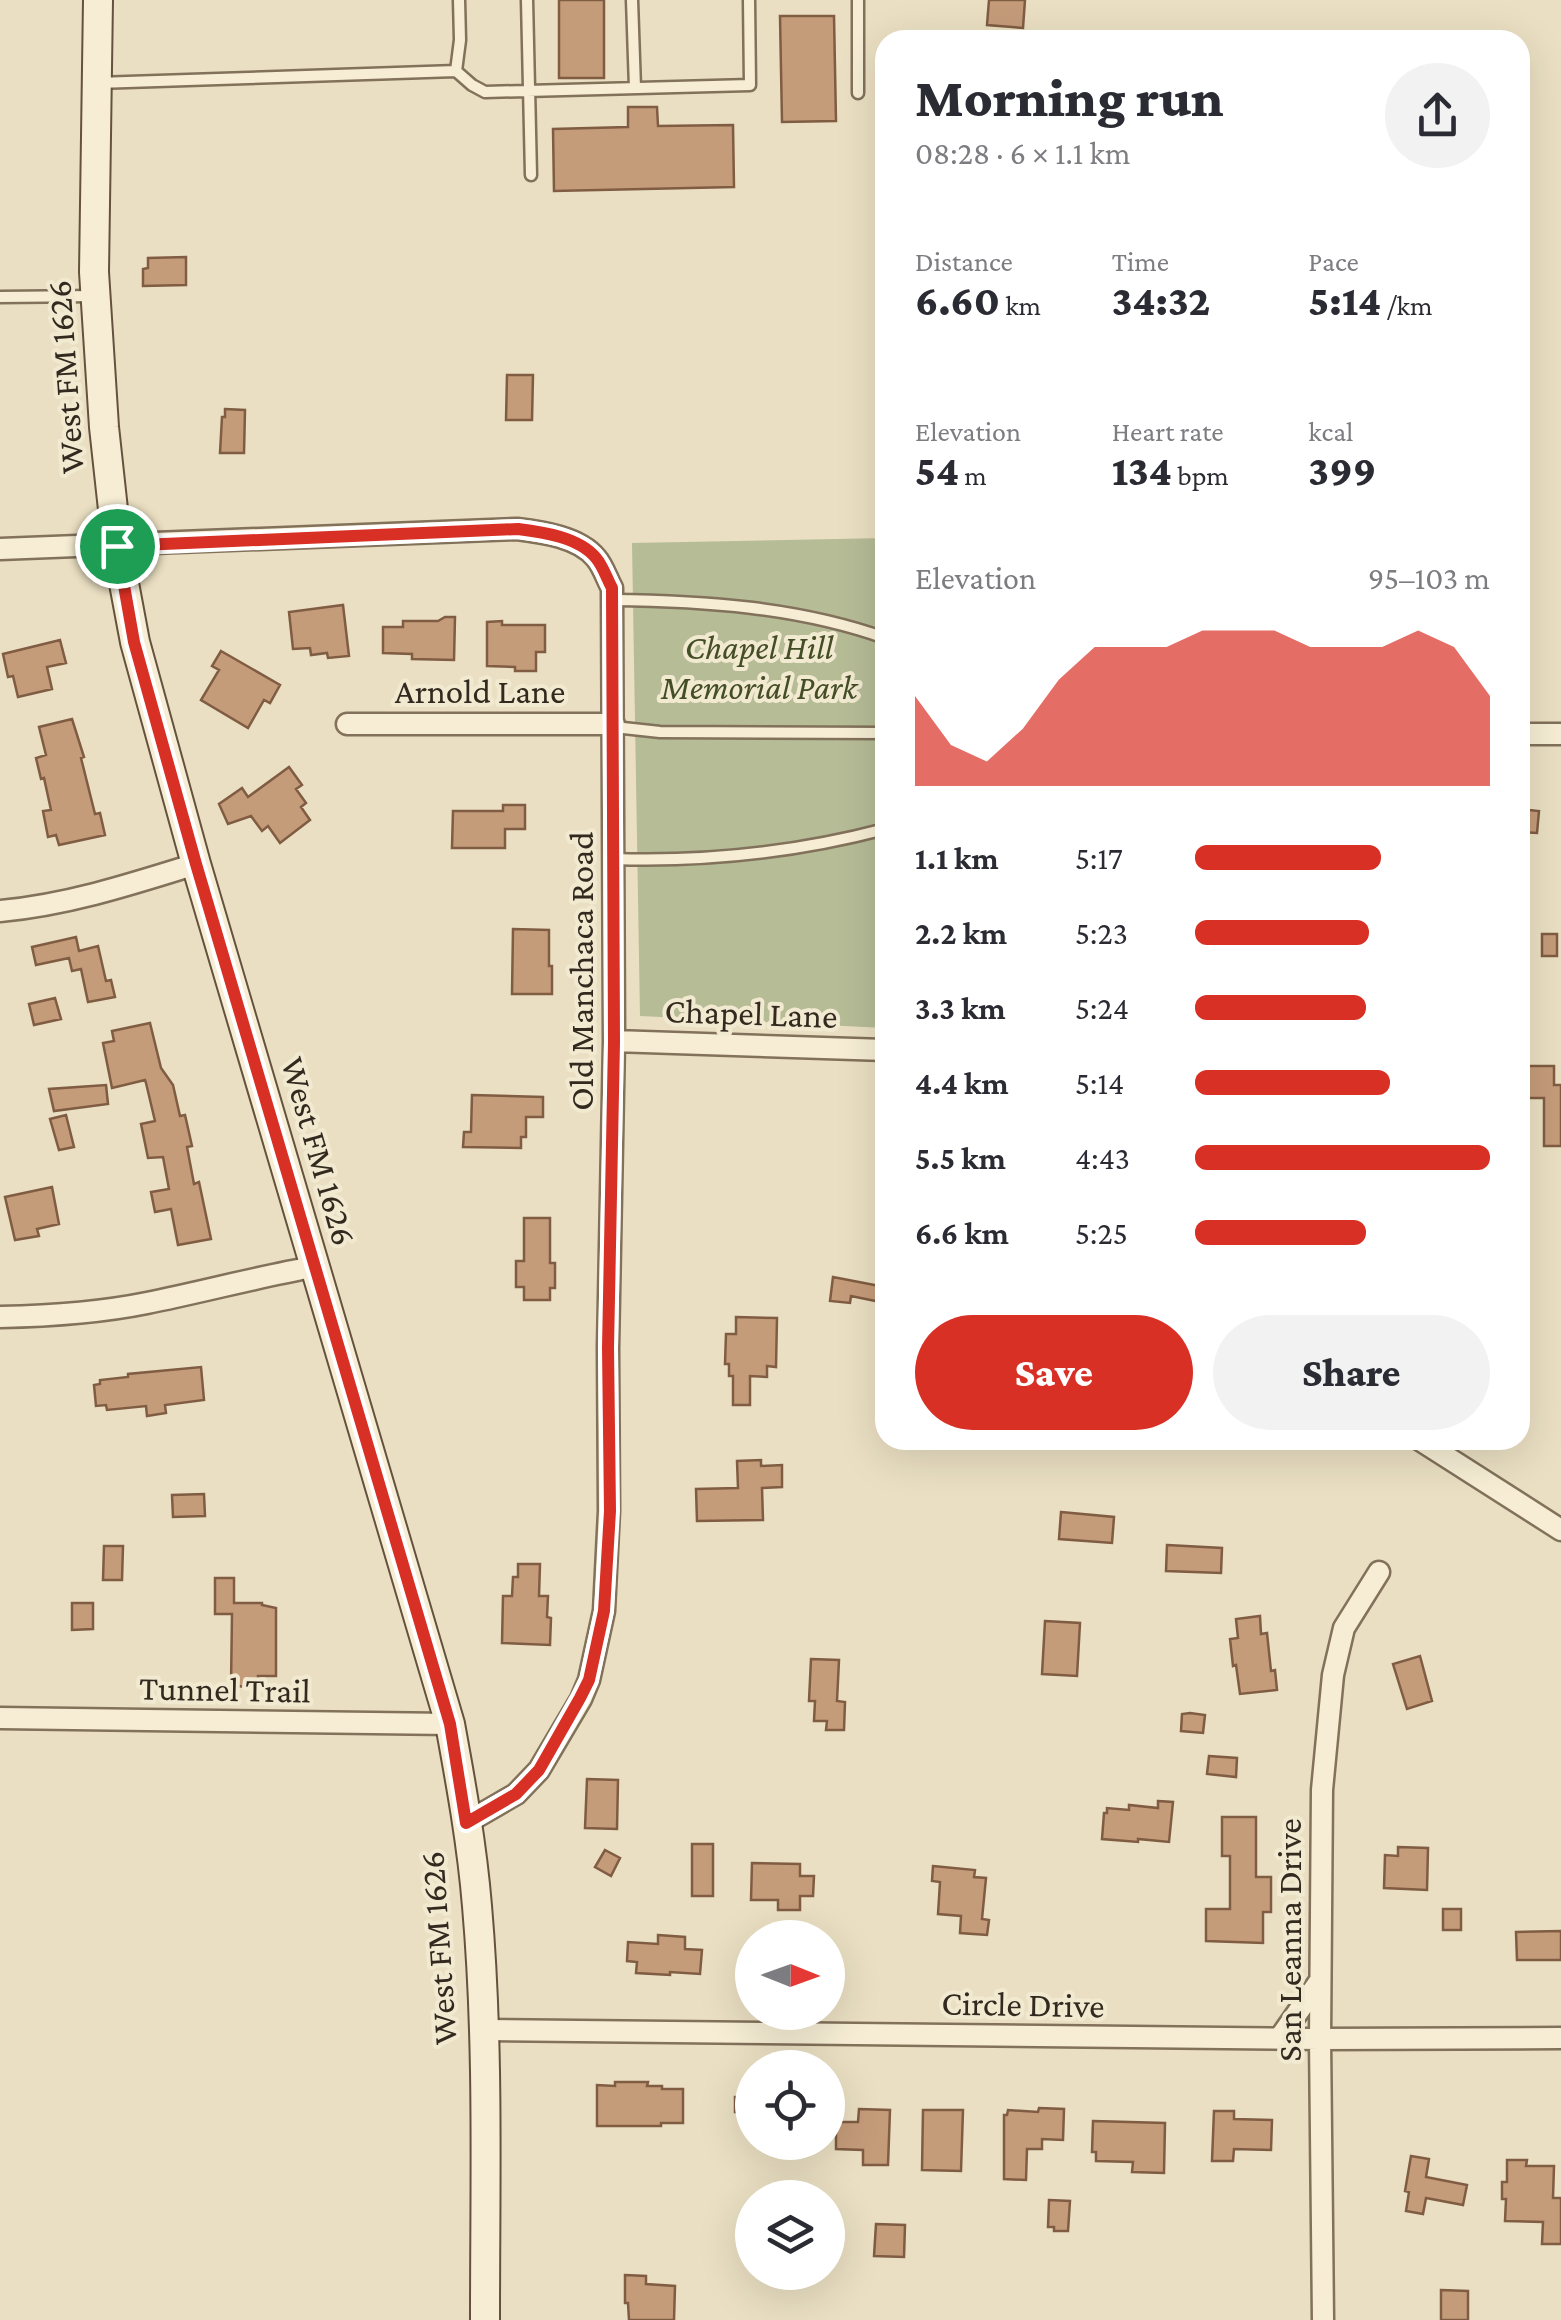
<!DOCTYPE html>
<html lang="en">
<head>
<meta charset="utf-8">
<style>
	body { margin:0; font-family:"Crimson Pro",serif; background:#f2f2f3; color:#2b2b33; height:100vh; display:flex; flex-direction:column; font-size:38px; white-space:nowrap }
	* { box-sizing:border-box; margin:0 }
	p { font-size:32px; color:#7c7c81 }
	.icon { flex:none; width:55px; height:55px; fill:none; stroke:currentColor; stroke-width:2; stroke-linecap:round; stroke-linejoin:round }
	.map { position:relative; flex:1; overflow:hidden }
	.side { position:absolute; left:875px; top:30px; width:655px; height:1420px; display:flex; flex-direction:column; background:#fff; border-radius:30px; box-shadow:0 10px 40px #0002 }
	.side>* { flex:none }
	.needle { width:65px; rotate:91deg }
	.buttons { position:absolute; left:735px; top:1920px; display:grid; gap:20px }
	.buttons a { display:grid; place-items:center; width:110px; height:110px; border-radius:50%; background:#fff; box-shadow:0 10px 40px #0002; font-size:50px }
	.pin { position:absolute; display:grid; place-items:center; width:85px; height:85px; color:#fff; margin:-42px; border:5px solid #fff; border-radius:50%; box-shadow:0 2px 10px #0007 }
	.round { display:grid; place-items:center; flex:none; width:105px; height:105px; border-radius:52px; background:#f2f2f3 }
	.headline { display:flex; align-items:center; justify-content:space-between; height:170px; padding:0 40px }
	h1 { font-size:55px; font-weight:800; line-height:75px }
	.metrics { display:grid; grid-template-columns:repeat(3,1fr); gap:15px; height:170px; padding:10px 40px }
	.metrics div { display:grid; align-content:center }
	.metrics b { font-size:42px; font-weight:800 }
	.metrics small { font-size:28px; font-weight:400 }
	.metrics p { font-size:28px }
	.chart { height:280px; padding:20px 40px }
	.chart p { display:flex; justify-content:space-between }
	.chart svg { width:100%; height:180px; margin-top:10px; fill:#d93025; opacity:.7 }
	.action { display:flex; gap:20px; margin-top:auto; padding:20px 40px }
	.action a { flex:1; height:115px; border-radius:60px; background:#d93025; color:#fff; font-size:40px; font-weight:800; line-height:115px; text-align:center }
	.action a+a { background:#f2f2f3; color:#2b2b33 }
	ul { padding:0 40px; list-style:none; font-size:32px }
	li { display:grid; grid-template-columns:160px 120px 1fr; align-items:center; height:75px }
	li i { height:25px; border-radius:12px; background:#d93025 }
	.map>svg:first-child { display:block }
	.cemetery { fill:#b6bc96 }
	.building { fill:#c59c7a; stroke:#7f5c42; stroke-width:2.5 }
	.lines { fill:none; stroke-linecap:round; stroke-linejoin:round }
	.service-casing { stroke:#82715b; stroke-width:15 }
	.minor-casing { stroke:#82715b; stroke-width:25 }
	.secondary-casing { stroke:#64523e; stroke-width:32 }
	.service { stroke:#f6edd4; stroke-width:10 }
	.minor { stroke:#f6edd4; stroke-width:20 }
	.secondary { stroke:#f6edd4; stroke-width:28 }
	.route-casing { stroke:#fff; stroke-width:20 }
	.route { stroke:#d93025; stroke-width:12 }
	.labels { text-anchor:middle; stroke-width:8; stroke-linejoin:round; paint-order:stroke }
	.street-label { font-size:35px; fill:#33291e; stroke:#f2e9d1 }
	.park-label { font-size:35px; font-style:italic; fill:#434e26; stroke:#f2e9d1 }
</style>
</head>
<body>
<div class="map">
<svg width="1561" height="2320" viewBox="0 0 1561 2320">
	<rect width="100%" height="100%" fill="#eadfc2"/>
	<path class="cemetery" d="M885,538v490l-245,-12 -8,-473z"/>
	<path class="building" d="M559,0h45v78h-45z
		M989,0h36l-2,28 -36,-3z
		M780,16h54l2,105 -54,1z
		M628,107h29l1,19 75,-1 1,62 -180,4 -1,-62 75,-2z
		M186,257v28l-43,1v-17l5,-1v-10z
		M507,375h26l-1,45h-26z
		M225,409l20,1 -1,43h-24l2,-36h3z
		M343,605l6,51 -21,2 -1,-5 -16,2 -1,-7 -17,1 -4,-37z
		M445,617h10l-1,43 -42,-1v-5l-29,-1v-26h20v-6h35z
		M502,621v4h43v27h-9v19h-21v-4l-28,-1v-44z
		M60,640l6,23 -19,4 5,22 -34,8 -5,-21 -5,1 -5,-23z
		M221,651l59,34 -10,18 -6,-3 -16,28 -47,-28 18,-30 -7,-4z
		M72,719l12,38 -3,1 14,56 5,-1 5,22 -46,10 -3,-10 -8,2 -5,-26 8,-1 -7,-32 -3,1 -5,-21 10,-3 -7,-28z
		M289,767l13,18 -6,4 10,14 -5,4 9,13 -30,23 -12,-17 -6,5 -11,-15 -23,8 -9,-20 23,-16 6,9z
		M503,805h22v24h-20v19h-53l1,-37h50z
		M1520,809l19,2 -2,22 -17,-1z
		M513,929l36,1v36h3v28h-40z
		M1542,934h15v22h-15z
		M76,937l3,14 19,-5 8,35 5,-1 4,17 -27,5 -7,-33 -9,2 -3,-13 -33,7 -4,-18z
		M55,998l6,21 -27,6 -5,-21z
		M150,1023l11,45 12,17 7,31 5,-1 7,31 -5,1 7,37 5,-2 12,57 -33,6 -7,-36 -16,3 -4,-20 18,-3 -6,-32 -15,1 -7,-34 14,-3 -9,-38 -1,-3 -33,8 -9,-45 11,-2 -2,-10z
		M1523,1066h31v19h7v61h-17v-48h-21z
		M106,1085l2,19 -54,7 -5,-22z
		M472,1095l71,2v20h-17v20h-5v11l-58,-1 1,-15h7z
		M66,1115l8,32 -15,3 -9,-31z
		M52,1187l7,37 -22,5 2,7 -24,4 -10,-43z
		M524,1218h26v45h5v25h-5v12h-26v-13h-8v-26h8z
		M833,1277l52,10v16l-34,-7 -1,7 -20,-2z
		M736,1317l41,1 -1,49 -9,-1v11l-17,-1v29h-17v-29h-4v-12h-4l1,-30h10z
		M201,1367l3,33 -39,5 1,8 -19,3 -1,-10 -39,4 -1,-5 -10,1 -2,-21 6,-1v-4l28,-3v-3z
		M761,1460v6l21,-1v22l-20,1 1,32 -66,1 -1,-32 42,-1 -1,-27z
		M204,1494l1,22 -32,1 -1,-22z
		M1061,1512l53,5 -2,26 -53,-4z
		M1167,1545l55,3 -1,25 -55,-2z
		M104,1546h19l-1,34h-19z
		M518,1564h22l-1,32h9l-1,21 4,1 -1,27 -48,-2 1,-47h9l1,-19h5z
		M215,1578h19v25h28v2l14,3v68h-18v11l-27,-1 1,-72h-17z
		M72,1603h21v26l-21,1z
		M1260,1616l1,18 6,-1 4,38 4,-1 2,20 -37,4 -4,-29 -3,1 -3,-27 8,-1 -2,-19z
		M1045,1621l35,2 -3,53 -35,-2z
		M1420,1656l12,45 -25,8 -14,-45z
		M811,1659l28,1 -2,41 8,1 -1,28h-18l1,-9h-13l1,-20h-6z
		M1190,1713l15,2 -2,18 -22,-2 1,-17z
		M1209,1756l28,2 -1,19 -29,-3z
		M587,1779l31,1 -1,49 -32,-1z
		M1158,1801l15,1 -4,40 -31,-3v3l-36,-3 2,-26h3v-5l22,2v-5l29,3z
		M1222,1817h34v60h15v35h-8v31l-57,-2v-32h24v-53h-8z
		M692,1844h21v52h-21z
		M1398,1847l30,1 -1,42 -43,-2 1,-33 13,1z
		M605,1850l15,8 -9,18 -16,-9z
		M752,1863l48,1v12h14l-1,20h-13v14h-22v-10h-27z
		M933,1866l42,4 -1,7 12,1 -4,41 7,1 -2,15 -27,-2 1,-17 -23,-2 2,-32 -8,-1z
		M1443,1909h18v21h-18z
		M1561,1931v29h-44l-1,-28z
		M658,1935l27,2v12l17,1 -2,24 -30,-2v3l-34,-2 1,-11 -10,-1 1,-19 30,2z
		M615,2082h33l-1,4h15v3h21v34h-22v3h-64v-41l18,1z
		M735,2097l17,1v15l-17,-1z
		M1039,2108l25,1 -1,31 -21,-1v10h-15l-1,31 -22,-1v-64h3l1,-5 30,2z
		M859,2109l31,1 -2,55h-25v-15l-27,-1v-27h22z
		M923,2110h40l-2,61 -39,-1z
		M1214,2111h20v8l38,1 -1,30 -37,-1 -1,12h-21z
		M1093,2121l72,2 -1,50 -32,-1 1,-10 -37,-1v-9h-4z
		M1411,2156l18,3 -3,18 41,8 -4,20 -37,-7 -3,16 -17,-3 3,-19 -4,-1z
		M1507,2160h20l-1,6h28l-1,32h8v46h-19l1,-22 -38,-1 1,-22h-4v-17h5z
		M1049,2200l21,1 -2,30h-14v-4h-6z
		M876,2224l29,1 -1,32 -30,-1z
		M625,2275l21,1v8l29,2 -1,34h-45l-1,-17h-3z
		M1441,2290l27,1v29h-27z"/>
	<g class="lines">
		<g class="service-casing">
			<path id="service" d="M527,0l4,175
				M632,0l3,88
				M858,0v93
				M456,71l4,-31 -1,-40
				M97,83l359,-12 16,14 13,7 265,-7 -1,-85
				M0,297l95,-1
				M612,600c92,1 186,7 273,38
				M614,727l46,5 225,1
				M614,859c94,3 180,-6 271,-30"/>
		</g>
		<g class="minor-casing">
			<path id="minor" d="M0,549l517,-20c25,3 62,8 79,29 7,8 11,21 16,30l2,453 -6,307 1,163 -5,100 -15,69 -8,19 -42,71 -23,24 -50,29
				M347,724h267
				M1520,734h41
				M0,911c67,-6 132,-27 196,-47
				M614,1041l271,9
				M0,1317c49,-1 98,-4 147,-14 55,-11 110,-26 166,-36
				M1420,1440l141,90
				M0,1718l450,6
				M484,2030l836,9 241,-1
				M1279,2039l40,-57
				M1323,2320l-3,-281 2,-249 11,-115 11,-47 35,-56"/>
		</g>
		<g class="secondary-casing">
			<path id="secondary" d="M98,0l-4,272 10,155 13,119 18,96 61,222 254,860c11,60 22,121 27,182 12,137 8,276 8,414"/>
		</g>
		<use href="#service" class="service"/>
		<use href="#minor" class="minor"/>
		<use href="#secondary" class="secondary"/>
	</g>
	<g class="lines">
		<g class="route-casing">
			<path id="route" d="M518,529c24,3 61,8 78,29 7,8 11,21 16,30l2,454 -6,306 2,163 -6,100 -15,69 -9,18 -41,72 -23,24 -50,29 -16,-99 -254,-860 -62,-222 -17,-96z"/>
		</g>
		<use href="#route" class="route"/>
	</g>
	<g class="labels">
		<g class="street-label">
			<text transform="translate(65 377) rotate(-94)" y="12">West FM 1626</text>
			<text x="480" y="703">Arnold Lane</text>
			<text transform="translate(581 971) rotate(-90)" y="12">Old Manchaca Road</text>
			<text transform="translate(751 1013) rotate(2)" y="12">Chapel Lane</text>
			<text transform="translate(319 1151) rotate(74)" y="12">West FM 1626</text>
			<text transform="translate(225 1689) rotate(1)" y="12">Tunnel Trail</text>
			<text transform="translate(1289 1940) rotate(-90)" y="12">San Leanna Drive</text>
			<text transform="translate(438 1948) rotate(-94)" y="12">West FM 1626</text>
			<text transform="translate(1023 2004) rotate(1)" y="12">Circle Drive</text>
		</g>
		<g class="park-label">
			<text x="759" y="659">Chapel Hill<tspan x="759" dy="40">Memorial Park</tspan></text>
		</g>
	</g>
</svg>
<div class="buttons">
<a><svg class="needle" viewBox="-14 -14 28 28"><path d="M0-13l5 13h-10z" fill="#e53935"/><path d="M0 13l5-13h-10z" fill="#7c7c81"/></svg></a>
<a><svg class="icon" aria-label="locate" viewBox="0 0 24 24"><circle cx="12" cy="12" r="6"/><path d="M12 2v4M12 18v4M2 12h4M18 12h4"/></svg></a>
<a><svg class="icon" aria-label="layers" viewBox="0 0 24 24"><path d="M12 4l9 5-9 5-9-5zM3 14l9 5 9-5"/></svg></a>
</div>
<div class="pin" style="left:117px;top:546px;background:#1e9e55"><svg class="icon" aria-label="arrive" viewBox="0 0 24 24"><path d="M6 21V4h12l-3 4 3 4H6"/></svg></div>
<section class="side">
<div class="headline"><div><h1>Morning run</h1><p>08:28 · 6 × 1.1 km</p></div><a class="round"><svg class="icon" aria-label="share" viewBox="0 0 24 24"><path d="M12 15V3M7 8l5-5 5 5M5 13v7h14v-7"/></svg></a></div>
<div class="metrics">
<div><p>Distance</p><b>6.60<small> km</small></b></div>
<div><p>Time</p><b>34:32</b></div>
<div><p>Pace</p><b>5:14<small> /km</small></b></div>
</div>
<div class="metrics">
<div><p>Elevation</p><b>54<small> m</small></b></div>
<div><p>Heart rate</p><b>134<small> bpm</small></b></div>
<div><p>kcal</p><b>399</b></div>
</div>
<div class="chart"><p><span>Elevation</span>95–103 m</p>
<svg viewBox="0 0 160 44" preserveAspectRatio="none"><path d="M0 44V22L10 34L20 38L30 30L40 18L50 10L60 10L70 10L80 6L90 6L100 6L110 10L120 10L130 10L140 6L150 10L160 22V44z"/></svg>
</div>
<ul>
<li><b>1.1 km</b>5:17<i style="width:63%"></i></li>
<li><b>2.2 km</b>5:23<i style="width:59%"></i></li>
<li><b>3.3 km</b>5:24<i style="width:58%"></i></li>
<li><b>4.4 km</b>5:14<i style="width:66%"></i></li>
<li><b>5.5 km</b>4:43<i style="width:100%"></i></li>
<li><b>6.6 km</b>5:25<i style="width:58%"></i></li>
</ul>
<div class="action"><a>Save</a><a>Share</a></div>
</section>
</div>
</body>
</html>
